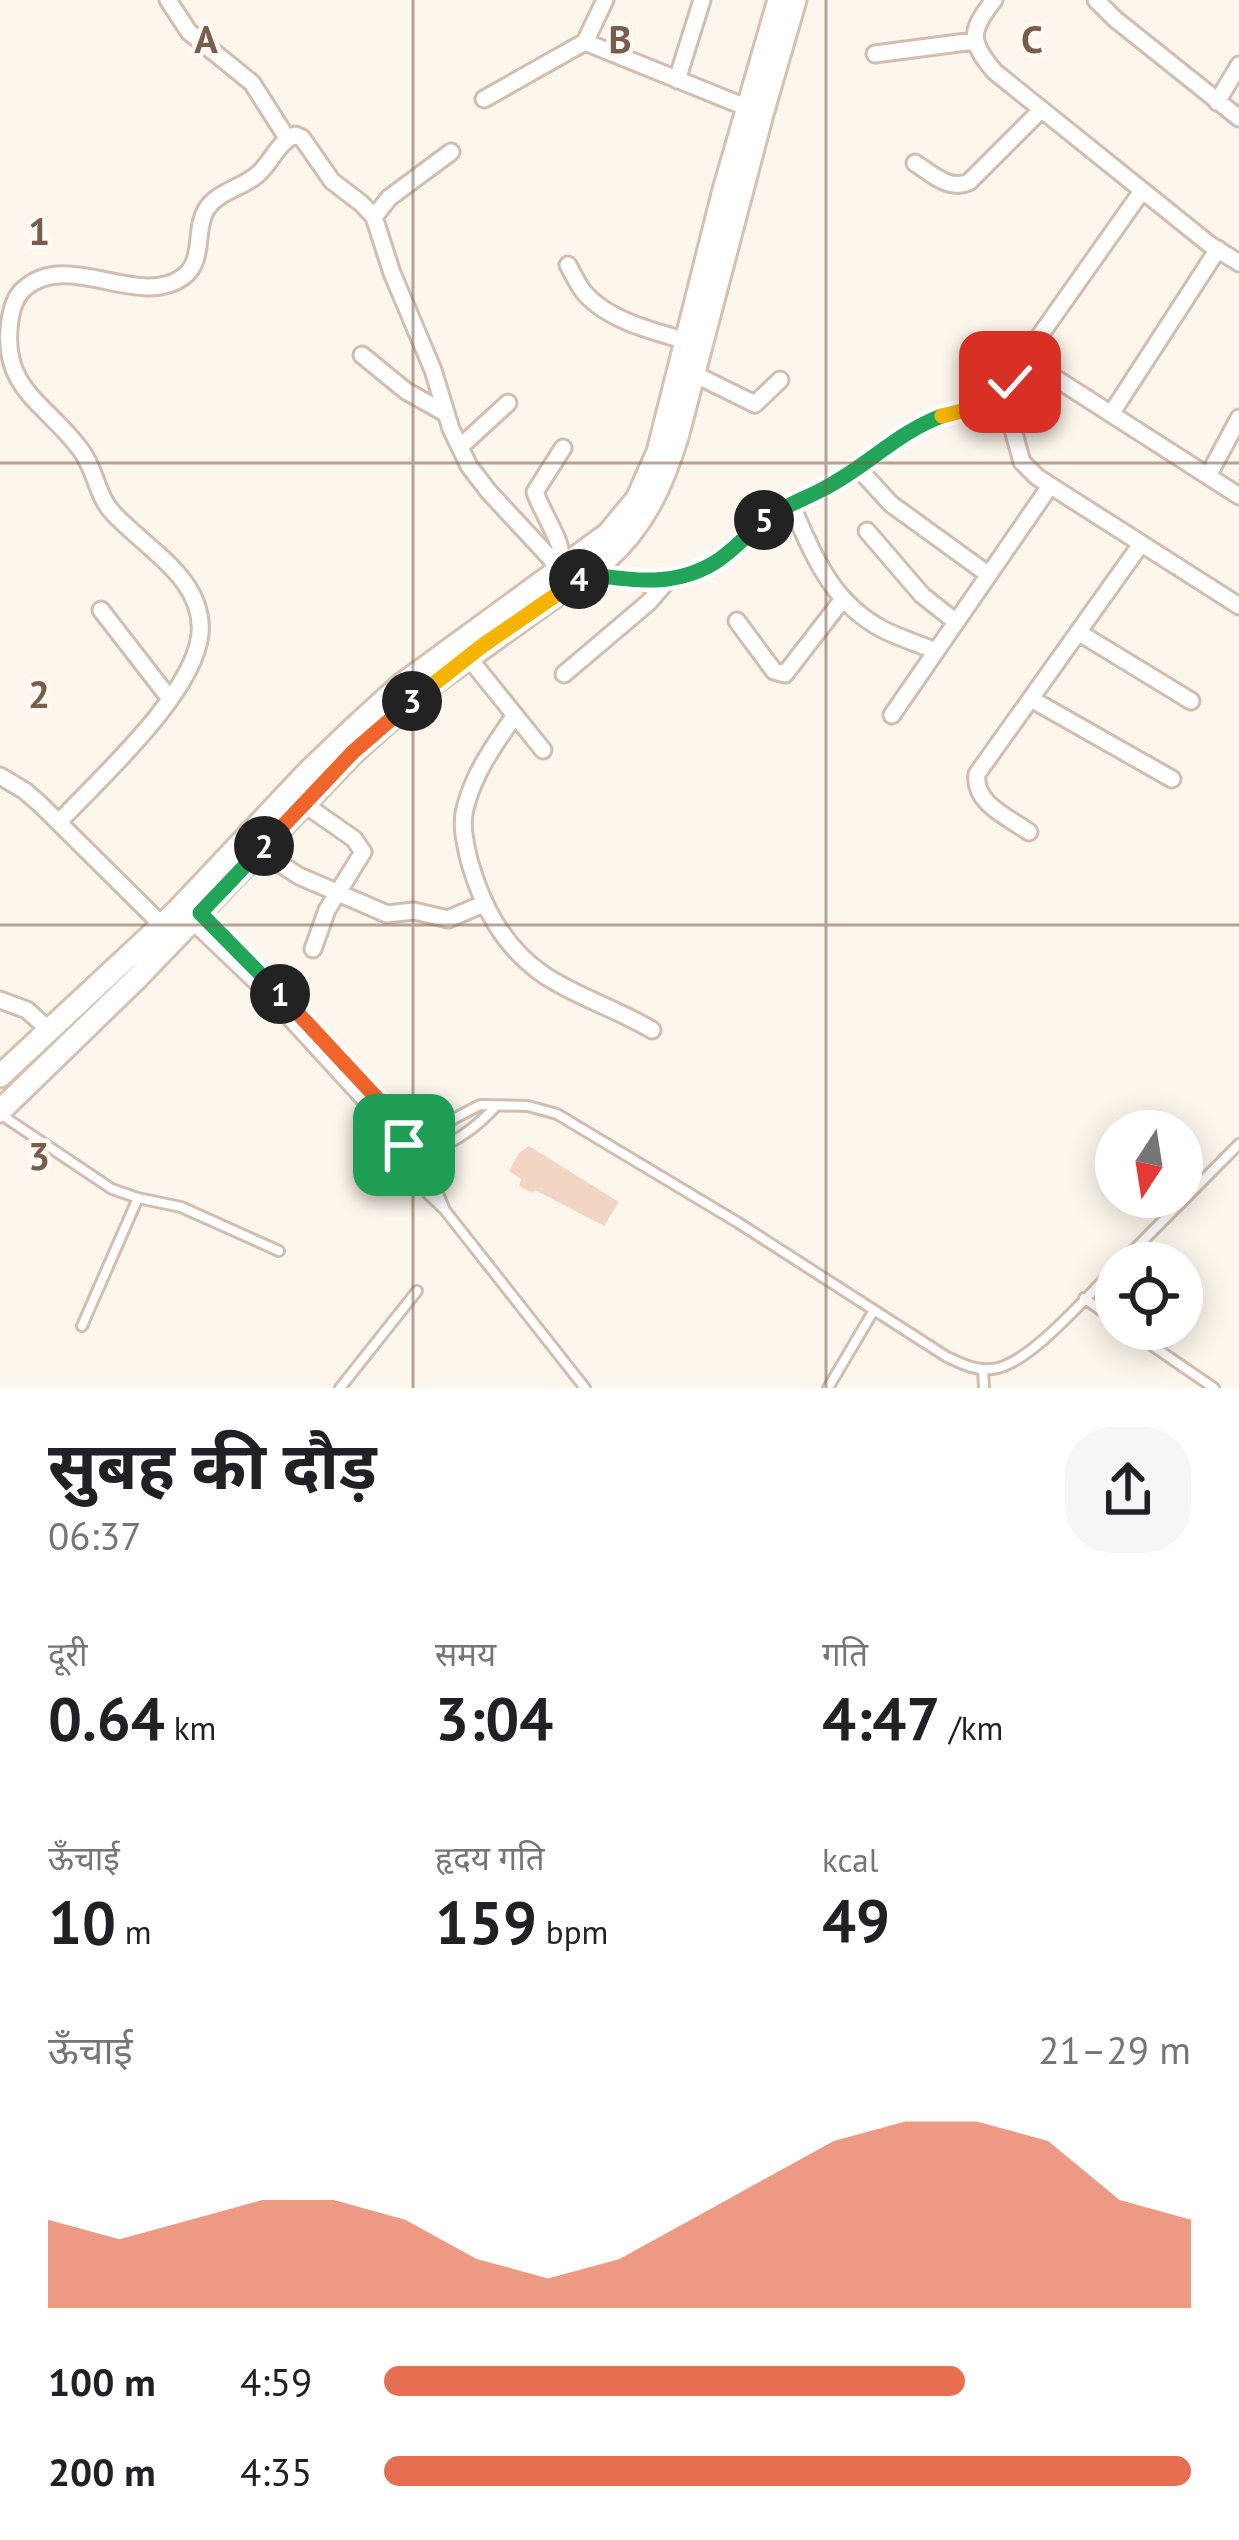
<!DOCTYPE html>
<html lang="hi">
<head>
<meta charset="utf-8">
<style>
	body { margin:0; font-family:"PT Sans","Noto Sans Devanagari",sans-serif; background:#f6f6f6; color:#202124; height:100vh; display:flex; flex-direction:column; font-size:45px; white-space:nowrap }
	* { box-sizing:border-box; margin:0 }
	p { font-size:39px; color:#757577 }
	.icon { flex:none; width:66px; height:66px; fill:none; stroke:currentColor; stroke-width:2; stroke-linecap:round; stroke-linejoin:round }
	.map { position:relative; height:1388px; overflow:hidden }
	.drawer { display:flex; flex-direction:column; background:#fff; flex:1 }
	.drawer>* { flex:none }
	.needle { width:78px; rotate:192deg }
	.fabs { position:absolute; left:1095px; top:1110px; display:grid; gap:24px }
	.fabs a { display:grid; place-items:center; width:108px; height:108px; border-radius:50%; background:#fff; box-shadow:0 6px 30px #0003; font-size:60px }
	.pin { position:absolute; display:grid; place-items:center; width:102px; height:102px; color:#fff; margin:-51px; border-radius:24px; box-shadow:0 6px 18px #0006 }
	.km { position:absolute; width:60px; height:60px; margin:-30px; border-radius:50%; background:#222; color:#fff; font-size:33px; line-height:60px; text-align:center }
	.round { display:grid; place-items:center; flex:none; width:126px; height:126px; border-radius:48px; background:#f6f6f6 }
	.overview { display:flex; align-items:center; justify-content:space-between; height:204px; padding:0 48px }
	h1 { font-size:66px; font-weight:700; line-height:90px }
	.stats { display:grid; grid-template-columns:repeat(3,1fr); gap:18px; height:204px; padding:12px 48px }
	.stats div { display:grid; align-content:center }
	.stats b { font-size:60px; font-weight:700 }
	.stats small { font-size:33px; font-weight:400 }
	.stats p { font-size:33px }
	.chart { height:336px; padding:24px 48px }
	.chart p { display:flex; justify-content:space-between }
	.chart svg { width:100%; height:216px; margin-top:12px; fill:#e76f51; opacity:.7 }
	ul { padding:0 48px; list-style:none; font-size:39px }
	li { display:grid; grid-template-columns:192px 144px 1fr; align-items:center; height:90px }
	li i { height:30px; border-radius:15px; background:#e76f51 }
	.map>svg:first-child { display:block }
	.building { fill:#f3d5c3 }
	.lines { fill:none; stroke-linecap:round; stroke-linejoin:round }
	.lane-casing { stroke:#d1beb0; stroke-width:14 }
	.street-casing { stroke:#d1beb0; stroke-width:21 }
	.secondary-casing { stroke:#d6c0b0; stroke-width:27 }
	.lane { stroke:#fff; stroke-width:8 }
	.street { stroke:#fff; stroke-width:15 }
	.secondary { stroke:#fff; stroke-width:21 }
	.split-1-casing { stroke:#fff; stroke-width:24 }
	.split-2-casing { stroke:#fff; stroke-width:24 }
	.split-3-casing { stroke:#fff; stroke-width:24 }
	.split-4-casing { stroke:#fff; stroke-width:24 }
	.split-5-casing { stroke:#fff; stroke-width:24 }
	.split-6-casing { stroke:#fff; stroke-width:24 }
	.split-7-casing { stroke:#fff; stroke-width:24 }
	.split-1 { stroke:#f0652b; stroke-width:15 }
	.split-2 { stroke:#22a559; stroke-width:15 }
	.split-3 { stroke:#f0652b; stroke-width:15 }
	.split-4 { stroke:#f5b400; stroke-width:15 }
	.split-5 { stroke:#22a559; stroke-width:15 }
	.split-6 { stroke:#22a559; stroke-width:15 }
	.split-7 { stroke:#f5b400; stroke-width:15 }
	.grid { fill:none; stroke:#7a5c4d; stroke-width:3; stroke-opacity:0.55 }
	.grid-label { font-size:39px; text-anchor:middle; font-weight:bold; fill:#7a5c4d; stroke:#fffaf3; stroke-width:9; stroke-linejoin:round; paint-order:stroke }
</style>
</head>
<body>
<div class="map">
<svg width="1239" height="1388" viewBox="0 0 1239 1388">
	<rect width="100%" height="100%" fill="#fdf6ec"/>
	<path class="building" d="M529,1146l90,56 -15,24 -69,-36 -2,3 -14,-7 2,-7 -12,-8 10,-18z"/>
	<g class="lines">
		<g class="lane-casing">
			<path id="lane" d="M201,914l110,112 101,109 9,4 2,10 -7,6 -8,-1 -4,-6 1,-8 7,-5
				M194,927l65,62 144,157
				M3,1116l109,73 26,9 43,9 98,44
				M419,1137l61,-32 48,1 29,8 180,108 210,135c15,7 29,14 45,12 37,-3 96,-75 124,-101
				M423,1149c25,2 57,-25 73,-43
				M421,1153l23,55
				M409,1156l19,38 16,15 141,179
				M1121,1263l118,-119
				M1084,1298l32,23
				M82,1326l56,-128
				M1128,1329l86,59
				M983,1369l1,19
				M340,1388l77,-97
				M828,1388l46,-78"/>
		</g>
		<g class="street-casing">
			<path id="street" d="M168,0l21,32 63,51 35,55
				M994,0c-25,32 -25,41 1,72l214,172 30,19
				M1096,0l19,19 124,99
				M585,42l20,-42
				M875,54l99,-13
				M677,80l25,-80
				M484,99l101,-57 168,68
				M1217,102l22,-37
				M915,163c17,11 34,28 54,19l72,-72
				M1142,191l-118,167 -14,24 -5,19 17,61 15,15 202,129
				M374,217l15,-19 62,-46
				M568,265c5,9 9,18 15,26 23,29 70,40 104,50
				M362,355l44,36 39,22
				M1024,358l215,138
				M694,374l61,30 25,-24
				M1111,414l107,-165
				M460,447l48,-44
				M857,467l34,37 98,71
				M1208,476l31,-58
				M791,504c22,50 40,99 93,126 16,8 35,14 52,21
				M867,531l55,64 34,27
				M552,561c3,-3 7,-5 8,-8 3,-9 -21,-47 -25,-61l28,-44
				M585,574l59,8 23,-1 17,-4 29,-13 56,-48 58,-29 73,-49 32,-18 73,-19
				M101,610l69,89
				M737,621l37,50 11,3 58,-75
				M1078,632l113,69
				M468,657l75,93
				M564,674l85,-72 18,-21
				M1031,699l141,80
				M515,715c-20,29 -40,56 -49,90 -6,19 -1,36 3,55 13,46 34,87 75,115 33,22 73,34 108,55
				M892,715l158,-229
				M0,776l25,15 15,13 122,121
				M304,804l50,35 9,13 -36,58 -14,39
				M59,822c41,-44 135,-128 141,-188 5,-55 -54,-85 -87,-121 -17,-18 -17,-44 -33,-64 -35,-47 -80,-60 -70,-129 2,-12 5,-24 15,-32 43,-38 114,21 158,-11 22,-16 11,-47 23,-67 11,-19 37,-22 52,-36 14,-12 19,-31 37,-39l7,3 30,43 30,23 12,13 18,56 41,97 18,59 18,37 20,26 78,84
				M1029,832c-21,-15 -56,-29 -52,-58l164,-230
				M260,851l39,25 88,38 27,-3 34,8 35,-15
				M0,1000l27,10 23,21"/>
		</g>
		<g class="secondary-casing">
			<path id="secondary" d="M0,1076l177,-165 132,-140 47,-45 44,-40 208,-152 29,-35 21,-47 66,-262 55,-190
				M0,1111l138,-134 215,-224 67,-60 185,-133c39,-34 57,-75 72,-123l85,-323 33,-114"/>
		</g>
		<use href="#lane" class="lane"/>
		<use href="#street" class="street"/>
		<use href="#secondary" class="secondary"/>
	</g>
	<g class="lines">
		<g class="split-1-casing">
			<path id="split-1" d="M280,994l132,142 -5,2 -3,7"/>
		</g>
		<g class="split-2-casing">
			<path id="split-2" d="M264,846l-64,67 80,81"/>
		</g>
		<g class="split-3-casing">
			<path id="split-3" d="M264,846l89,-94 59,-51"/>
		</g>
		<g class="split-4-casing">
			<path id="split-4" d="M412,701l70,-55 97,-67"/>
		</g>
		<g class="split-5-casing">
			<path id="split-5" d="M579,579l6,-5c46,6 87,14 129,-11 18,-11 34,-29 50,-43"/>
		</g>
		<g class="split-6-casing">
			<path id="split-6" d="M764,520c19,-14 41,-21 61,-32 41,-21 73,-56 117,-72"/>
		</g>
		<g class="split-7-casing">
			<path id="split-7" d="M942,416l63,-16 5,-18"/>
		</g>
		<use href="#split-1" class="split-1"/>
		<use href="#split-2" class="split-2"/>
		<use href="#split-3" class="split-3"/>
		<use href="#split-4" class="split-4"/>
		<use href="#split-5" class="split-5"/>
		<use href="#split-6" class="split-6"/>
		<use href="#split-7" class="split-7"/>
	</g>
	<path class="grid" d="M413,0v1388M826,0v1388M0,463h1239M0,925h1239"/>
	<g class="grid-label">
		<text x="206" y="53">A</text>
		<text x="620" y="53">B</text>
		<text x="1032" y="53">C</text>
		<text x="39" y="245">1</text>
		<text x="39" y="708">2</text>
		<text x="39" y="1170">3</text>
	</g>
</svg>
<div class="fabs">
<a><svg class="needle" viewBox="-14 -14 28 28"><path d="M0-13l5 13h-10z" fill="#e53935"/><path d="M0 13l5-13h-10z" fill="#757577"/></svg></a>
<a><svg class="icon" aria-label="locate" viewBox="0 0 24 24"><circle cx="12" cy="12" r="6"/><path d="M12 2v4M12 18v4M2 12h4M18 12h4"/></svg></a>
</div>
<div class="pin" style="left:404px;top:1145px;background:#1e9e55"><svg class="icon" aria-label="arrive" viewBox="0 0 24 24"><path d="M6 21V4h12l-3 4 3 4H6"/></svg></div>
<div class="pin" style="left:1010px;top:382px;background:#d93025"><svg class="icon" aria-label="check" viewBox="0 0 24 24"><path d="M5 12l5 5 9-10"/></svg></div>
<b class="km" style="left:280px;top:994px">1</b>
<b class="km" style="left:264px;top:846px">2</b>
<b class="km" style="left:412px;top:701px">3</b>
<b class="km" style="left:579px;top:579px">4</b>
<b class="km" style="left:764px;top:520px">5</b>
</div>
<section class="drawer">
<div class="overview"><div><h1>सुबह की दौड़</h1><p>06:37</p></div><a class="round"><svg class="icon" aria-label="share" viewBox="0 0 24 24"><path d="M12 15V3M7 8l5-5 5 5M5 13v7h14v-7"/></svg></a></div>
<div class="stats">
<div><p>दूरी</p><b>0.64<small> km</small></b></div>
<div><p>समय</p><b>3:04</b></div>
<div><p>गति</p><b>4:47<small> /km</small></b></div>
</div>
<div class="stats">
<div><p>ऊँचाई</p><b>10<small> m</small></b></div>
<div><p>हृदय गति</p><b>159<small> bpm</small></b></div>
<div><p>kcal</p><b>49</b></div>
</div>
<div class="chart"><p><span>ऊँचाई</span>21–29 m</p>
<svg viewBox="0 0 160 44" preserveAspectRatio="none"><path d="M0 44V26L10 30L20 26L30 22L40 22L50 26L60 34L70 38L80 34L90 26L100 18L110 10L120 6L130 6L140 10L150 22L160 26V44z"/></svg>
</div>
<ul>
<li><b>100 m</b>4:59<i style="width:72%"></i></li>
<li><b>200 m</b>4:35<i style="width:100%"></i></li>
</ul>
</section>
</body>
</html>
